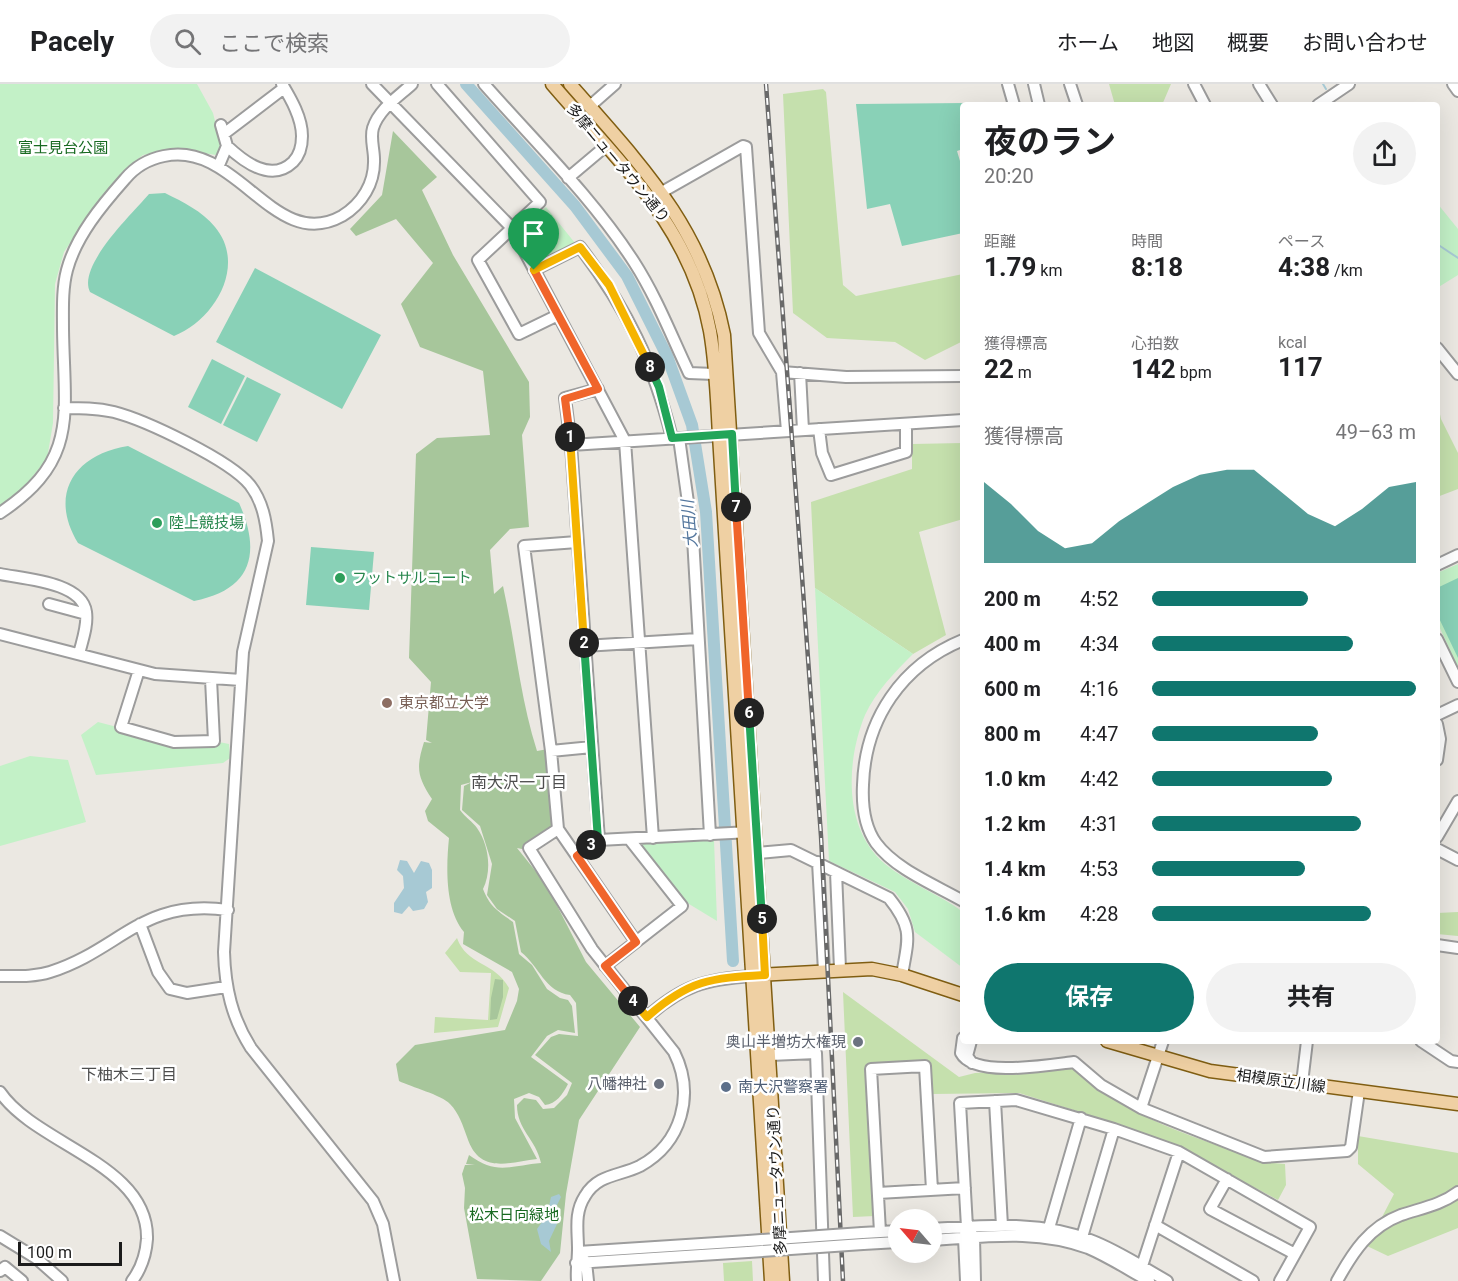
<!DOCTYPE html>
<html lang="ja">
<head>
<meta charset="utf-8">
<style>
	body { margin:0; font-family:Roboto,"Noto Sans JP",sans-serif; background:#f2f2f2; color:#202124; height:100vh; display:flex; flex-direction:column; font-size:22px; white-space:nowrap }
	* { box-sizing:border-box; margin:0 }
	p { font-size:20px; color:#757577 }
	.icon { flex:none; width:33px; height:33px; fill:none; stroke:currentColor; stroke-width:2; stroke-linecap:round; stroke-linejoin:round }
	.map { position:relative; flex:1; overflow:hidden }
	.sheet { position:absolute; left:960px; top:18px; width:480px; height:942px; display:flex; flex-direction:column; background:#fff; border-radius:6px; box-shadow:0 6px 24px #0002 }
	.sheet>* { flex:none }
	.needle { width:39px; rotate:298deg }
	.controls { position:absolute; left:888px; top:1125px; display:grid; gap:12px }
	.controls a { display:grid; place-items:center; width:54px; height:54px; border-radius:50%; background:#fff; box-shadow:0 6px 24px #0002; font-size:30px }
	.scale { position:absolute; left:18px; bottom:15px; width:104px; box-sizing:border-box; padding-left:6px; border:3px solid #1b1b1b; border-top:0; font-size:16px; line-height:21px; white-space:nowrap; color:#1b1b1b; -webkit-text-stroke:4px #fff; paint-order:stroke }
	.pin { position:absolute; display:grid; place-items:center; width:51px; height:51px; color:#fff; margin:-62px -26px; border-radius:50% 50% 50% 0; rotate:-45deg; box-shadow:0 0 6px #0007 }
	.pin .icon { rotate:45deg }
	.km { position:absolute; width:30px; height:30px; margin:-15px; border-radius:50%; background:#222; color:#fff; font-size:16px; line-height:30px; text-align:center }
	.round { display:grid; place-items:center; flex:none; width:63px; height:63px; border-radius:32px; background:#f2f2f2 }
	.head { display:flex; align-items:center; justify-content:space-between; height:102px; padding:0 24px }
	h1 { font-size:33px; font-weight:700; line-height:45px }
	.figures { display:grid; grid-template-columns:repeat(3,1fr); gap:9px; height:102px; padding:6px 24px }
	.figures div { display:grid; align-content:center }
	.figures b { font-size:26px; font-weight:700 }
	.figures small { font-size:16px; font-weight:400 }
	.figures p { font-size:16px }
	.chart { height:168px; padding:12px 24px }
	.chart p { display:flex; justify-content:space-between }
	.chart svg { width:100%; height:108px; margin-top:6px; fill:#0f766e; opacity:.7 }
	.action { display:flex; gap:12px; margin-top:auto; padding:12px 24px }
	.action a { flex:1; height:69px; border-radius:36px; background:#0f766e; color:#fff; font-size:24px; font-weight:700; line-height:69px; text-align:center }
	.action a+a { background:#f2f2f2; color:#202124 }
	ul { padding:0 24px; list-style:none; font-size:20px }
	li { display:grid; grid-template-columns:96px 72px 1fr; align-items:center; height:45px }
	li i { height:15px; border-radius:8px; background:#0f766e }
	header { display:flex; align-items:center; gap:36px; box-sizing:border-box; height:84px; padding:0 30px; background:#fff; border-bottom:2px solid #e0e0e0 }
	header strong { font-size:28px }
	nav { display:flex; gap:33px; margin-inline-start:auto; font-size:21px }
	.search { width:420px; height:54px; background:#f2f2f2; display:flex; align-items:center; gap:15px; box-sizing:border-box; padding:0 21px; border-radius:33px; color:#757577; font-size:22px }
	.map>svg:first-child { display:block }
	.grass { fill:#c5e0ad }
	.forest { fill:#a7c69b }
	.park { fill:#c3f1c7 }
	.pitch { fill:#89d1b7 }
	.water { fill:#a7c9d4 }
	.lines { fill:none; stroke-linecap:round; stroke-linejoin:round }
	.stream { stroke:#a7c9d4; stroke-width:2 }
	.river { stroke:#a7c9d4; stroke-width:12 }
	.minor-casing { stroke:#9c9c9c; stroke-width:14 }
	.major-casing { stroke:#805e12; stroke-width:15 }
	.minor { stroke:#fff; stroke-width:10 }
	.major { stroke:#efd0a3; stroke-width:12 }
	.rail-casing { stroke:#696969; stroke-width:4.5 }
	.rail { stroke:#fff; stroke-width:2; stroke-dasharray:7; stroke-linecap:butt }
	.minor-bridge-casing { stroke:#9c9c9c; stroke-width:14; stroke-linecap:butt }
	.minor-bridge { stroke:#fff; stroke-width:10 }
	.split-1-casing { stroke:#fff; stroke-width:12 }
	.split-2-casing { stroke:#fff; stroke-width:12 }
	.split-3-casing { stroke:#fff; stroke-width:12 }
	.split-4-casing { stroke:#fff; stroke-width:12 }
	.split-5-casing { stroke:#fff; stroke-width:12 }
	.split-6-casing { stroke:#fff; stroke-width:12 }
	.split-7-casing { stroke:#fff; stroke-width:12 }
	.split-8-casing { stroke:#fff; stroke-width:12 }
	.split-9-casing { stroke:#fff; stroke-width:12 }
	.split-1 { stroke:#f0652b; stroke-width:8 }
	.split-2 { stroke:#f5b400; stroke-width:8 }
	.split-3 { stroke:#22a559; stroke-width:8 }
	.split-4 { stroke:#f0652b; stroke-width:8 }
	.split-5 { stroke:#f5b400; stroke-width:8 }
	.split-6 { stroke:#22a559; stroke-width:8 }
	.split-7 { stroke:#f0652b; stroke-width:8 }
	.split-8 { stroke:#22a559; stroke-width:8 }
	.split-9 { stroke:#f5b400; stroke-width:8 }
	.leisure-dot { fill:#2e9e5b; stroke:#fff; stroke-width:2 }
	.education-dot { fill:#8d6e63; stroke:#fff; stroke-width:2 }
	.worship-dot { fill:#6b7280; stroke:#fff; stroke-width:2 }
	.service-dot { fill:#5c6f8a; stroke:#fff; stroke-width:2 }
	.labels { text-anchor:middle; stroke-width:5; stroke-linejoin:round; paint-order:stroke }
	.park-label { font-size:15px; fill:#186a21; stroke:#fff }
	.street-label { font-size:15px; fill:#1b1b1b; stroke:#fff }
	.leisure-label { font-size:15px; fill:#27864d; stroke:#fff; text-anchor:start }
	.education-label { font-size:15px; fill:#785e54; stroke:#fff; text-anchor:start }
	.worship-label { font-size:15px; fill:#5b616d; stroke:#fff; text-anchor:end }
	.service-label { font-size:15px; fill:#4e5e75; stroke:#fff; text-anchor:start }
	.water-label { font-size:16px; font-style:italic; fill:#54779e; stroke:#fff }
	.neighbourhood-label { font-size:16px; fill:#4e4e4e; stroke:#fff }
</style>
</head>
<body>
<header>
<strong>Pacely</strong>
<div class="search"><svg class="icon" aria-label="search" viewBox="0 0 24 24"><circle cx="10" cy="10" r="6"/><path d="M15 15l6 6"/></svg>ここで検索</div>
<nav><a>ホーム</a><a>地図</a><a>概要</a><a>お問い合わせ</a></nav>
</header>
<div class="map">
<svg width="1458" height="1197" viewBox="0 0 1458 1197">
	<rect width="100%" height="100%" fill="#ebe8e2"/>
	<path class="grass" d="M1109,0h62l-9,21h-47z
		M823,5l3,3 17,193 13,11 107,-22v67l-38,19 -30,-18 -68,-4 -34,-25 -10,-219z
		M1437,316l4,19 17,34v36l-21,8 2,-41z
		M963,359v76l-44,13 27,103 -33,19 -98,-66 -4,-86 101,-33v-25z
		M1458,828v24l-21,-2v-21z
		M457,854c10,28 37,23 52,50l-11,39 -64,6 1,-16 53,3 3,-47 -31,-1 -15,-19z
		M843,908l116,85 16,-4 101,-5c44,49 125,70 187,94l22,2 1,21 -8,15 -99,-52 -96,-35 -64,-20 -87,1 -2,-31 -63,2 8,151 -22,1z
		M1358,1052l100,17v75l-70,28 -21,-10 27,-52 -36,-30z
		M752,1177l1,20h-29l-1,-18z"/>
	<path class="forest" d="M393,47l44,46 -15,13 31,65 76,127 1,35 -8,18 7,92 -19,2 -20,21 4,44 9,-8c12,54 17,112 34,165l11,-2 6,73 -4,7 -28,20 -5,-1 29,36 40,78 54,65 -61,93 -13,74 -6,59 -19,28 -64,-2 -13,-71 1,-20 -3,-14 3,-9h10l-9,-1 3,-9c27,20 40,11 72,8 -5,-24 -24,-33 -24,-58l7,-7 12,2 7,9 11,-1 13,-13 5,-12 -37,-28 16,-18 8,-3 19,2 -2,-33 -6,-8c-25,-3 -31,-29 -49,-43l-6,-31 -18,-12 -10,-14 5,-31 -12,-38 -18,-16 2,-24 8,-4 -11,3 -1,25c5,7 13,12 17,18 12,17 15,43 6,61 7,18 15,22 30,33l6,32 13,11 15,24 13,9 8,2 4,6 3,27 -17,-3 -11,6 -16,21 37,27c-5,10 -12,20 -23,21l-6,-8 -10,-4 -15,6 1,19 22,41c-30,4 -58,15 -70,-22 -4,-11 -8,-24 -17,-33 -8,-9 -39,-17 -51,-23l-3,-17 19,-19 90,-15 12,-29 2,-12 -7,-17 -49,-28 1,-12c-19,-23 -18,-64 -15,-94l-21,-17 -3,-10 7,-12c-15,-23 -16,-31 -8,-57l8,1 -6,-3 5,-58 -22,-24 7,-204 21,-16 53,-3 -7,-64 -63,-24 -19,-43 32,-41 -37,-44 -40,17 -6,-7 32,-34z
		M495,895l8,1v17l-6,22 -7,1 1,-22z"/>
	<path class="park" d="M0,0h197l16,29 8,32 -5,10 -41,-6 -32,6 -15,12 -33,39 -31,46 -9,32 -2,139 -6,36 -23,28 -24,19z
		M1437,119l21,26v46l-21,13z
		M546,123l29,36 -35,21 -22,-35z
		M1458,480v103l-21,-45v-49z
		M815,504l98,66c-18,18 -37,37 -48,61 -19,46 -22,114 20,149 23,19 54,30 78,48v56l-48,-36 -7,-23 -13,-17 -66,-31z
		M98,638l76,20 40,-1 15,3 1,14 -7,5 -127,12 -15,-40z
		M30,672l38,4 18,62 -86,24v-80z
		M714,756l3,81 -28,-17 -49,-55 2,-5z"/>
	<path class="pitch" d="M967,19l-4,2v44l-6,2 6,20v62l-61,13 -12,-42 -23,5 -11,-105z
		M165,109c18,9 37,18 50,34 32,38 0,93 -41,109l-84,-44c-13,-26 42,-78 59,-98z
		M255,184l126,67 -39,74 -126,-67z
		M212,275l33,17 -24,48 -33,-17z
		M247,293l34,17 -24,48 -34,-17z
		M128,362l111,57c23,51 12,87 -45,98l-116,-58c-30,-49 -3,-89 50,-97z
		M311,463l63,5 -5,58 -63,-5z
		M1458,494v80l-21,-44v-26z"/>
	<path class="water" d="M400,776l7,1 7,12 7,-12 8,2 3,7v18l-6,4 2,10 -4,7 -11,2 -4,-5 -7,8 -8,-2v-9l10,-15 -1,-12 -6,-6z
		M559,1110l2,3 -7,14 3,13 -8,17 2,11 -10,-8 -4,-15 10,-14 4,-18z"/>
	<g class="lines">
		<path class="stream" d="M1323,0l3,5
			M1336,19l1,2
			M1437,160l21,14"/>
		<path class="river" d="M466,0l109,122 52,70 40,80 25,69 14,87 27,449"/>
		<g class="minor-casing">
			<path id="minor" d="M372,0l140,144 113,213 28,397
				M437,0l103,118 -62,58 41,74 39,-19
				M484,0c51,58 108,113 150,178 23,36 37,73 55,111l25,1
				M1008,0l6,21
				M1034,0l5,21
				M1070,0l7,21
				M1194,0l11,21
				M1259,0l13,21
				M1453,0l5,7
				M1318,21l31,-21
				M590,22l25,-22
				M225,49l59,-45
				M227,62c17,16 44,37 66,16 7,-7 9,-16 9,-26 0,-18 -11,-37 -20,-52
				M219,81l8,-19 -6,-21
				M568,94l38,-32
				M662,108l81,-46 3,1 13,186 23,39 5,59
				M534,186l46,-23c47,62 73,115 92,191
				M1437,264l21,26
				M782,288l64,5 117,-1
				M800,289l3,57
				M598,305l-33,9 6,47 28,395
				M64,324c17,0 33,0 50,4 31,8 116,48 136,73 13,17 16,36 18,56l-25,111 -19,300c1,36 8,66 27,96l122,153 10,23 11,57
				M819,345l3,24 9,22 75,-23v-28
				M679,354l14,100 17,297
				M571,361l392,-25
				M0,429c80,-53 64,-99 63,-184 0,-20 -1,-40 4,-59 9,-34 35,-65 58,-91 10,-12 24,-20 39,-23 73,-16 110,98 178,60 20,-12 33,-33 32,-57 0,-10 -4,-21 -1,-31 6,-19 25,-31 39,-44
				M577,458l-53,4 27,205 7,78 78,113
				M1437,481l21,-10
				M0,490c24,5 82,8 86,38 2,14 -4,29 -7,42
				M49,520l37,10
				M0,550l155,40 86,6
				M1437,555l21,43
				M963,556c-61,25 -98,79 -100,145 -1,20 1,41 13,58 19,26 59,42 87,58
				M584,562l114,-7
				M139,586l-18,57 53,15 40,-1 -3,-62
				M1437,631l21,-10
				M1437,640l3,15 -3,21
				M551,667l41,-4
				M558,745l-29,19 63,101 82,103c21,42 8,91 -34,114 -20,10 -42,8 -55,30 -11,17 -7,34 -7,53 0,11 -2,21 -1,32
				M1437,753l21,-36
				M1437,765l21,11
				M758,769l33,-3 98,48c25,31 19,41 13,77
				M577,772l22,-16 151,-8
				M818,778l6,109
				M836,788l4,97
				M140,840l18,48 12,17 17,4 39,-6
				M1437,861l21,3
				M605,882l77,-60 -52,-66
				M0,892c17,0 34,1 50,-4 70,-22 92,-74 178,-62
				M647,933c35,-31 58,-38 105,-41
				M963,954l-2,15c13,25 88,12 113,9l27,23 40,23 123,49 83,-6 4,-4 8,-56
				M971,957l-4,15 5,7
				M1421,957l30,20 7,1
				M770,971l46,-2 8,228
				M1302,999l5,-42
				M0,1008c36,53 149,72 147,147 -1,15 -6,30 -15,42
				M995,1017l7,125
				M1141,1024l22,-67
				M1227,1095l-17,30 85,45
				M878,1109l87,-5
				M1155,1141l98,56
				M1049,1144l32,-110
				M932,1145c53,-3 107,-9 158,11 27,10 52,27 77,41
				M880,1148l-9,-163 54,-3 7,124
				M970,1148l4,5 1,44
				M862,1149l36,-2
				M0,1152l36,22 26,23
				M1082,1153l32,-108
				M932,1156c53,-3 104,-11 156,8 21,9 41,22 61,33
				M863,1160l35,-2
				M578,1168l170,-11
				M582,1173l4,5 2,19
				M576,1179l172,-11
				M0,1187l5,-4 17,14
				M1140,1188l39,-120
				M966,1197l-2,-43 3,-11 -7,-124 56,-3 98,29 65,23 131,75 -30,54
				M1337,1197c16,-29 32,-54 64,-66 21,-7 40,-10 57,-23"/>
		</g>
		<g class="major-casing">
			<path id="major" d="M552,0c66,77 139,143 158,247 6,34 7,70 9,104l52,846
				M570,0c70,80 133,143 154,251l59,946
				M758,891l114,-6 30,6 61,20
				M1107,957l103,30 248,33"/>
		</g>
		<use href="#minor" class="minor"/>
		<use href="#major" class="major"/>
		<g class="rail-casing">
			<path id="rail" d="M766,0l55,752 22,445"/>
		</g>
		<use href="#rail" class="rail"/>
		<g class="minor-bridge-casing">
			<path id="minor-bridge" d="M748,1157l114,-8
				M748,1168l115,-8"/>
		</g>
		<use href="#minor-bridge" class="minor-bridge"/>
	</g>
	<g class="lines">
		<g class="split-1-casing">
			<path id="split-1" d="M534,186l64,119 -33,10 5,38"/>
		</g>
		<g class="split-2-casing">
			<path id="split-2" d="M570,353l14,206"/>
		</g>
		<g class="split-3-casing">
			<path id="split-3" d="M584,559l14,197 -7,5"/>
		</g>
		<g class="split-4-casing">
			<path id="split-4" d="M591,761l-14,11 59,86 -31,24 28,35"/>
		</g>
		<g class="split-5-casing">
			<path id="split-5" d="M633,917l14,16c42,-37 63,-39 118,-42l-3,-56"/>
		</g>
		<g class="split-6-casing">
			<path id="split-6" d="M749,629l13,206"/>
		</g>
		<g class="split-7-casing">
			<path id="split-7" d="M736,423l13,206"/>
		</g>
		<g class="split-8-casing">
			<path id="split-8" d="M650,283l9,20 13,51 60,-4 4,73"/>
		</g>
		<g class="split-9-casing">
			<path id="split-9" d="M534,186l46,-23 29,38 41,82"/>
		</g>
		<use href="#split-1" class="split-1"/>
		<use href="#split-2" class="split-2"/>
		<use href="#split-3" class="split-3"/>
		<use href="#split-4" class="split-4"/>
		<use href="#split-5" class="split-5"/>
		<use href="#split-6" class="split-6"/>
		<use href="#split-7" class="split-7"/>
		<use href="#split-8" class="split-8"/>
		<use href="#split-9" class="split-9"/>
	</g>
	<g class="leisure-dot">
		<circle cx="157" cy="439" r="6"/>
		<circle cx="340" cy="494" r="6"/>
	</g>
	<circle class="education-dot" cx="387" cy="619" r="6"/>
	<g class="worship-dot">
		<circle cx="858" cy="958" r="6"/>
		<circle cx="659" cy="1000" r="6"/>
	</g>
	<circle class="service-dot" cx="726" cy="1003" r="6"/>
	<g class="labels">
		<g class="park-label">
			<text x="63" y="69">富士見台公園</text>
			<text x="514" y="1136">松木日向緑地</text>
		</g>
		<g class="street-label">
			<text transform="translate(618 79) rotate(50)" y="5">多摩ニュータウン通り</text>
			<text transform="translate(1281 997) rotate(8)" y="5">相模原立川線</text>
			<text transform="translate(777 1096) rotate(-93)" y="5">多摩ニュータウン通り</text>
		</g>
		<g class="leisure-label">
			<text x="169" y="444">陸上競技場</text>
			<text x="352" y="499">フットサルコート</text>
		</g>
		<g class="education-label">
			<text x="399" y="624">東京都立大学</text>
		</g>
		<g class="worship-label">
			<text x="846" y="963">奥山半増坊大権現</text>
			<text x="647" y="1005">八幡神社</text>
		</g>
		<g class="service-label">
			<text x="738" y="1008">南大沢警察署</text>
		</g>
		<g class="water-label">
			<text transform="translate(689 440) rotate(-95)" y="6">大田川</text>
		</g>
		<g class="neighbourhood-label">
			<text x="519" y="704">南大沢一丁目</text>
			<text x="129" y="996">下柚木三丁目</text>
		</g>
	</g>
</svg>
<div class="controls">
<a><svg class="needle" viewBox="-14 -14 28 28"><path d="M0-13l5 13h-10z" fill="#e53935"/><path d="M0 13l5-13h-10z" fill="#757577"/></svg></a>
</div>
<div class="scale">100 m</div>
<div class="pin" style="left:534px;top:186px;background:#1e9e55"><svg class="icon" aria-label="arrive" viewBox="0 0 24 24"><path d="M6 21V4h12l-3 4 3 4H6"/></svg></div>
<b class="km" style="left:570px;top:353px">1</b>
<b class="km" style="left:584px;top:559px">2</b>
<b class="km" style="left:591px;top:761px">3</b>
<b class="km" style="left:633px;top:917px">4</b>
<b class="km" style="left:762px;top:835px">5</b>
<b class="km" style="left:749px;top:629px">6</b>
<b class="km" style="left:736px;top:423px">7</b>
<b class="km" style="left:650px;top:283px">8</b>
<section class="sheet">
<div class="head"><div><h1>夜のラン</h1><p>20:20</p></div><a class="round"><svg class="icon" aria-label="share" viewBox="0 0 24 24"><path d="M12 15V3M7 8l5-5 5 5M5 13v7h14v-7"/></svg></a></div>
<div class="figures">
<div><p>距離</p><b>1.79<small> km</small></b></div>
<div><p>時間</p><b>8:18</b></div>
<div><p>ペース</p><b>4:38<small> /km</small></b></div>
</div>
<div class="figures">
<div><p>獲得標高</p><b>22<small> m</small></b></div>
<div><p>心拍数</p><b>142<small> bpm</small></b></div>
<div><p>kcal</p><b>117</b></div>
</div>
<div class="chart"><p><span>獲得標高</span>49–63 m</p>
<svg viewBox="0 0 160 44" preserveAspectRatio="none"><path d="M0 44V11L10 20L20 31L30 38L40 36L50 27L60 20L70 13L80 8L90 6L100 6L110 15L120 24L130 29L140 22L150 13L160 11V44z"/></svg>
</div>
<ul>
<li><b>200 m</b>4:52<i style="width:59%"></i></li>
<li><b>400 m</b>4:34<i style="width:76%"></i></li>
<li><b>600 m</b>4:16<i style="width:100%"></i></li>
<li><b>800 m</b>4:47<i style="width:63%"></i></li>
<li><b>1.0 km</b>4:42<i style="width:68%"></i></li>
<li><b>1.2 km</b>4:31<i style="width:79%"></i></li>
<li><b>1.4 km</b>4:53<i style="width:58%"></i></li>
<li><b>1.6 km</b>4:28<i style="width:83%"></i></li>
</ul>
<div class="action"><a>保存</a><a>共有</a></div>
</section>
</div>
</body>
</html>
